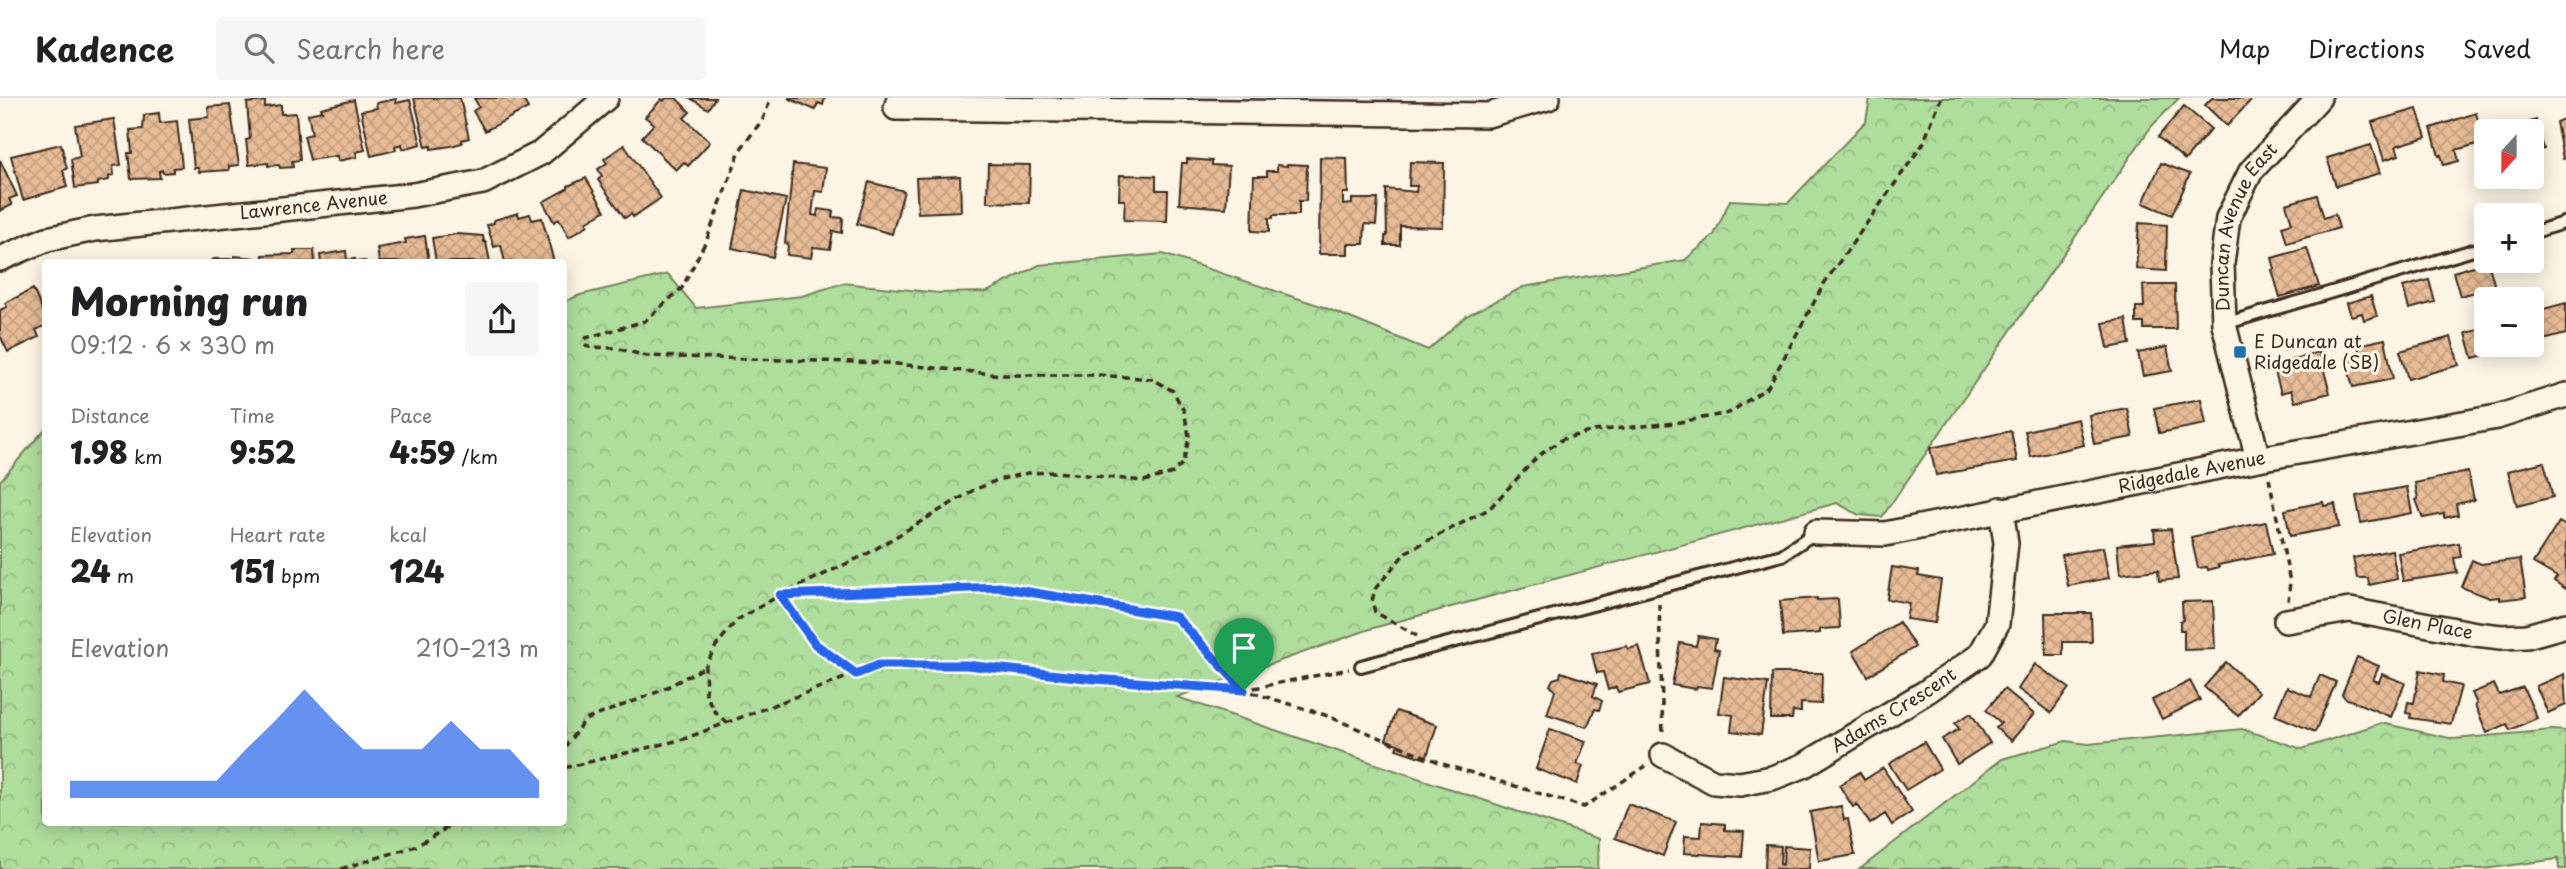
<!DOCTYPE html>
<html lang="en">
<head>
<meta charset="utf-8">
<style>
	body { margin:0; font-family:"Playpen Sans",sans-serif; background:#f6f6f6; color:#202124; height:100vh; display:flex; flex-direction:column; font-size:26px; white-space:nowrap }
	* { box-sizing:border-box; margin:0 }
	p { font-size:23px; color:#757577 }
	.icon { flex:none; width:38px; height:38px; fill:none; stroke:currentColor; stroke-width:2; stroke-linecap:round; stroke-linejoin:round }
	.map { position:relative; flex:1; overflow:hidden }
	.drawer { position:absolute; left:42px; top:161px; width:525px; height:567px; display:flex; flex-direction:column; background:#fff; border-radius:7px; box-shadow:0 4px 18px #0003 }
	.drawer>* { flex:none }
	.needle { width:46px; rotate:201deg }
	.buttons { position:absolute; left:2474px; top:21px; display:grid; gap:14px }
	.buttons a { display:grid; place-items:center; width:70px; height:70px; border-radius:7px; background:#fff; box-shadow:0 4px 18px #0003; font-size:35px }
	.pin { position:absolute; display:grid; place-items:center; width:60px; height:60px; color:#fff; margin:-72px -30px; border-radius:50% 50% 50% 0; rotate:-45deg; box-shadow:0 0 7px #0007 }
	.pin .icon { rotate:45deg }
	.round { display:grid; place-items:center; flex:none; width:74px; height:74px; border-radius:7px; background:#f6f6f6 }
	.summary { display:flex; align-items:center; justify-content:space-between; height:119px; padding:0 28px }
	h1 { font-size:38px; font-weight:800; line-height:52px }
	.figures { display:grid; grid-template-columns:repeat(3,1fr); gap:10px; height:119px; padding:7px 28px }
	.figures div { display:grid; align-content:center }
	.figures b { font-size:30px; font-weight:800 }
	.figures small { font-size:19px; font-weight:400 }
	.figures p { font-size:19px }
	.chart { height:196px; padding:14px 28px }
	.chart p { display:flex; justify-content:space-between }
	.chart svg { width:100%; height:126px; margin-top:7px; fill:#2563eb; opacity:.7 }
	header { display:flex; align-items:center; gap:42px; box-sizing:border-box; height:98px; padding:0 35px; background:#fff; border-bottom:2px solid #e0e0e0 }
	header strong { font-size:33px }
	nav { display:flex; gap:38px; margin-inline-start:auto; font-size:24px }
	.search { width:490px; height:63px; background:#f6f6f6; display:flex; align-items:center; gap:18px; box-sizing:border-box; padding:0 24px; border-radius:7px; color:#757577; font-size:26px }
	.map>svg:first-child { display:block }
	.forest { fill:url(#forest-crowns); stroke:#75845d; stroke-width:2 }
	.building { fill:url(#building-cross-hatch); stroke:#3b2a1e; stroke-width:2 }
	.lines { fill:none; stroke-linecap:round; stroke-linejoin:round }
	.lane-casing { stroke:#3b2a1e; stroke-width:16 }
	.street-casing { stroke:#3b2a1e; stroke-width:28 }
	.path { stroke:#3b2a1e; stroke-width:3.5; stroke-dasharray:7 5; stroke-linecap:butt }
	.lane { stroke:#fcf5e5; stroke-width:10 }
	.street { stroke:#fcf5e5; stroke-width:23 }
	.route-casing { stroke:#fff; stroke-width:14 }
	.route { stroke:#2563eb; stroke-width:9 }
	.poi-dot { fill:#1f6fb2; stroke:#fcf5e5; stroke-width:2.5 }
	.labels { text-anchor:middle; stroke-width:6; stroke-linejoin:round; paint-order:stroke }
	.street-label { font-size:18px; fill:#3b2a1e; stroke:#fcf5e5 }
	.poi-label { font-size:18px; fill:#3b2a1e; stroke:#fcf5e5; text-anchor:start }
</style>
</head>
<body>
<header>
<strong>Kadence</strong>
<div class="search"><svg class="icon" aria-label="search" viewBox="0 0 24 24"><circle cx="10" cy="10" r="6"/><path d="M15 15l6 6"/></svg>Search here</div>
<nav><a>Map</a><a>Directions</a><a>Saved</a></nav>
</header>
<div class="map">
<svg width="2566" height="771" viewBox="0 0 2566 771">
	<defs>
		<pattern id="forest-crowns" width="20" height="18" patternUnits="userSpaceOnUse" patternTransform="scale(1.75)"><rect width="20" height="18" fill="#afdd9c"/><path d="M2 6a3 3 0 1 1 6 0M12 15a3 3 0 1 1 6 0" fill="none" stroke="#97be86"/></pattern>
		<pattern id="building-cross-hatch" width="8" height="8" patternUnits="userSpaceOnUse" patternTransform="scale(1.75)"><rect width="8" height="8" fill="#e6bb96"/><path d="M0 0l8 8M0 8l8-8" fill="none" stroke="#c6a181"/></pattern>
	</defs>
	<rect width="100%" height="100%" fill="#fcf5e5"/>
	<filter id="ink" filterUnits="userSpaceOnUse"><feTurbulence type="fractalNoise" baseFrequency=".0143" numOctaves="2"/><feDisplacementMap in="SourceGraphic" scale="14" xChannelSelector="R" yChannelSelector="G"/><feConvolveMatrix kernelMatrix="1 2 1 2 8 2 1 2 1" color-interpolation-filters="sRGB"/></filter>
	<g filter="url(#ink)">
		<path class="forest" d="M1870,0h309l-28,29 -269,390 -23,-2 -22,-12 -464,125 -196,69 422,142 -1,30h-1598v-388l45,-52 1,393h518v-520l16,-7 88,-21 28,34 106,-12 41,-13 96,10 48,-1 52,-27 124,-11 158,52 107,44 38,-34 57,-29 162,-27 29,-25 16,-35 58,3 78,-82z
			M2381,625l73,16 98,-9 14,1v138h-7l-1,-10 -74,10h-624l142,-110 64,-18 22,3 154,-15 60,20z"/>
		<path class="building" d="M414,0h46l9,40 -7,2v3l-11,3 -20,3v-3l-5,1z
			M474,0h48l6,10 -43,23 -12,-20 6,-4z
			M666,0h10l14,14 -6,6 26,24 -22,24 -4,-4 -8,8 -34,-33 12,-13 -9,-7 17,-18 2,2z
			M690,0h25l-7,11z
			M788,0h37l-2,7 -5,-2 -3,7z
			M2212,0h41l-26,28 -22,-21z
			M396,1v4l14,-3 11,44 -18,5 -1,-5 -7,2 1,4 -25,6 -10,-45 16,-3 -1,-5z
			M354,2l11,50 -9,2 1,5 -19,4 -1,-5 -27,4 -6,-24 8,-2 -4,-20 14,-3 -1,-3z
			M265,3v6l16,-2v9l15,-1 4,47 -8,1 1,6 -13,1 -1,-3 -11,1v-3l-19,2 -3,-25 4,-1 -3,-36z
			M230,7l9,60 -10,1v4l-30,2 -1,-4h-4l-5,-49 20,-2 -1,-10z
			M2184,8l27,23 -26,31 -27,-23z
			M2417,11l9,28 -30,9 3,9 -15,5 -12,-38z
			M159,15l1,10 17,-2 5,46 -9,1v4l-10,1 -1,-3 -3,1 1,7 -29,1 -3,-26h4l-2,-23 13,-1 1,-14z
			M2476,15l8,29 -28,8 3,11 -15,4 -3,-10 -2,1 -8,-28z
			M2566,20v40l-3,1 -7,-37z
			M114,21l7,46 -8,1 1,9 -5,1v4l-11,2v3l-23,3 -4,-29 9,-2 -5,-32z
			M2536,22l8,29 -12,3v-21h-29z
			M61,46l6,25 -4,1 4,17 -44,13 -12,-44z
			M624,47l37,53 -28,19 -2,-3 -6,4 -27,-38 4,-4 -4,-7 9,-6 -3,-4z
			M2371,47l9,28 -44,13 -9,-28z
			M1320,59l27,1 1,35h-5v12l9,-1v-5h26l-2,26 -11,-1 -1,20h-16v10h-29z
			M1187,61l25,2v4l17,1 -3,42 -47,-4 3,-41h5z
			M0,62l17,36 -8,3 3,6 -12,6z
			M1410,64l34,1 -1,64 -43,-1v19h-15v-9h2l-1,-47 30,3 1,-6h-8z
			M2161,65l29,11 -18,41 -29,-12z
			M793,66l33,4 -3,24 -8,-1 -3,24 5,1 1,-7 15,2 -1,6 11,1 -1,15 -9,-2 -3,18 -17,-2 -2,11 -24,-3 1,-11 -3,-1z
			M988,66l42,1 -1,38 -42,-1z
			M1287,66l20,1 -1,36h-7v14h-26v3h-4v14l-17,-1 2,-55h13v-5h10v-6l10,1z
			M1120,77l36,1v14h12l-1,31 -43,-1 1,-20h-6z
			M960,78l1,35 -43,2 -2,-35z
			M586,80l19,33 -19,11 2,3 -19,12 -10,-18 -5,3 -11,-20 25,-14v-2z
			M869,84l35,9 -12,43 -35,-10z
			M744,92l42,9 -13,58 -41,-9z
			M2317,97l7,23 11,-4 4,14 -52,15 -5,-17 10,-3 -6,-19z
			M518,115l1,4 11,-3 2,6 10,-2 12,44h-49l-4,-17 -7,2 -7,-22 7,-2v-3z
			M2139,125l28,2 -1,46 -30,-2z
			M457,136l26,2 1,6h2l4,20h-54l-4,-24z
			M425,138l4,26h-50l-2,-14 29,-5 -1,-4z
			M2307,150l12,38 -39,11 -8,-27 3,-1 -3,-11z
			M294,152h20l1,12h-52v-7l31,-1z
			M346,153l1,9 8,-1v3l10,-1 1,1h-45l-1,-7z
			M234,158l21,2v4h-46l5,-3h20z
			M2488,164l7,25 -35,9 -7,-24z
			M2429,182l6,22 -26,7 -6,-22z
			M2143,187h32l1,44h-32v-6h-8v-16h8z
			M33,191l13,30v6l-10,5 3,7 -31,15 -8,-16v-26l7,-3 -2,-4z
			M2371,198l6,20 -13,4 -2,-7 -11,3 -4,-13z
			M2566,205v31l-30,8 -4,-14v-16z
			M2126,221l4,25 -22,4 -5,-25z
			M2487,230v17h34l1,5 -17,4 -1,-4 -31,8 -7,-25z
			M2451,239l8,28 -51,14 -8,-28z
			M2385,241l8,40 -40,8 -7,-26 15,-3 -3,-13z
			M2167,249l5,24 -29,5 -5,-23z
			M2319,254l11,41 -35,9 -4,-12 -10,3 -8,-28z
			M2201,301l5,25 -47,9 -5,-25z
			M2127,310l6,29 -39,7 -5,-29z
			M2078,321l6,26 -53,12 -6,-26z
			M2011,333l6,30 -81,14 -6,-27z
			M2544,364l9,35 -36,9 -9,-35z
			M2468,374l6,28 -18,4 2,11 -14,3v-4l-21,4 -7,-18 2,-1 -3,-16z
			M2407,389l5,26 -51,10 -5,-27z
			M2323,404l1,4 11,-2 4,23 -49,9 -5,-26z
			M2266,424l7,32 -55,11 1,2 -11,3 -1,-3 -9,1 -7,-31z
			M2559,424l7,4v63l-12,-8 3,-4 -24,-14z
			M2171,431l7,50 -19,2 -1,-11 -38,4 -3,-29 38,-4 -1,-11z
			M2459,445l2,14 -7,1 3,15 -54,8 -5,-28z
			M2103,449l6,31 -41,8 -6,-31z
			M2392,452l5,29 -28,6 -1,-7h-11l-4,-20z
			M2520,461l6,38 -26,3v-3l-10,1 -29,-11 11,-27 9,4z
			M1892,469l27,4 -1,5 23,4 -6,43 -29,-4 3,-16 -22,-4z
			M1817,500v2l21,-1 2,29 -20,1v4l-37,3 -3,-35z
			M2213,503l2,48 -31,1v-20h-4v-9l3,-1 -1,-18z
			M2045,515h46l1,29h-29v13h-17z
			M1899,524l16,25 -47,29 -15,-25z
			M1698,538l18,3 -2,10 5,1 -7,38 -15,-2 -1,3 -24,-4 8,-42 16,3z
			M1627,548l1,3 11,-3 11,38 -32,8 -2,-5 -8,3 -5,-18 -6,1 -5,-19z
			M2357,559l22,9 -6,14 6,2 3,-8 23,9 -14,34 -46,-19 -3,-4z
			M2226,564l33,30 -21,24 -34,-29z
			M2035,566l34,24 -18,25 -33,-24z
			M2420,572l24,5 -1,7 18,4 -10,38 -41,-6 1,-4 -5,-1 2,-11 6,1z
			M1561,574l36,12 -4,12 9,5 -3,9 -4,-1 -8,18 -40,-13 8,-23 -5,-6 3,-6 7,-2z
			M1772,575h50l-1,31 -20,-1v9l-8,-1 -1,8h-21z
			M2564,576l2,31 -18,8 -12,-27z
			M2320,577l16,7 -21,50 -40,-17 12,-28 24,10z
			M1724,579l44,6 -7,52 -30,-4 2,-16 -14,-2z
			M2190,583l10,19 -38,19 -10,-19z
			M2494,586l5,11 24,-8 14,31 -27,12 -3,-6 -20,9 -12,-28 2,-1 -5,-11z
			M2004,591l30,25 -23,27 -15,-13 5,-5 -15,-13z
			M1396,613l41,14 -11,34 -30,-10 2,-5 -12,-4z
			M1971,615l19,30 -33,21 -15,-25 17,-10 -4,-6z
			M1550,631l36,12 -9,23 6,2 -6,18 -41,-15z
			M1924,644l16,27 -34,21 -17,-26z
			M1883,670l29,44 -20,13 -7,-11 -15,10 -13,-20 -4,3 -14,-22 21,-13 4,8z
			M1628,706l48,18 -13,34 -48,-18z
			M1841,708l3,14 4,-1 7,36 -36,6 -9,-49z
			M1702,724l23,2v6l19,1 -2,26 -58,-4 1,-17 16,1z
			M1766,747l15,1 -1,18 3,1 1,-19 26,2 -1,21h-44z"/>
		<g class="lines">
			<g class="lane-casing">
				<path id="lane" d="M2532,135l34,-11
					M2224,226l263,-78
					M1361,568l421,-111 34,-23"/>
			</g>
			<g class="street-casing">
				<g id="street">
					<path d="M899,0l-3,10 592,7 60,-17"/>
					<path id="s1" d="M0,161l47,-20 48,-10 318,-34 70,-13 58,-29 65,-55"/>
					<path id="s2" d="M2258,361l-34,-135 -2,-60 6,-46 23,-47 68,-73"/>
					<path id="s3" d="M1816,434l69,2 373,-75 239,-42 69,-22"/>
					<path id="s4" d="M2286,523l64,-11 126,24 25,3 26,-1 39,-11"/>
					<path id="s5" d="M1663,657l51,27 26,2 32,-6 31,-12 123,-74 54,-37 17,-31 9,-81 -5,-34"/>
				</g>
			</g>
			<path class="path" d="M2269,380l21,104 -2,19
				M780,497l35,49 40,29
				M783,497l217,-8 176,30 68,73 81,25 121,50 138,42 62,-41
				M1659,506l4,132
				M1417,538l-42,-24 -3,-11 3,-12 31,-37 83,-43 49,-53 25,-17 30,-8 82,-8 54,-10 39,-26 57,-105 98,-138 18,-46
				M727,625l-14,-13 -7,-17 -1,-26 11,-21 21,-26 43,-25 87,-41 105,-63 25,-11 31,-7 28,-1 88,9 29,-8 9,-9 4,-12 3,-16 -5,-25 -11,-20 -20,-12 -55,-4h-96l-115,-12 -240,-7 -31,-8 -28,-1 -4,-4 2,-5 59,-17 37,-33 25,-49 33,-89 23,-31 8,-21
				M564,650l21,-28 75,-29 45,-24
				M564,670l120,-29 195,-74h87l129,14 149,11 105,-21
				M341,771l75,-23 41,-24"/>
			<use href="#lane" class="lane"/>
			<use href="#street" class="street"/>
		</g>
	</g>
	<g class="lines" filter="url(#ink)">
		<g class="route-casing">
			<path id="route" d="M1000,489l176,30 68,73 -149,-11 -129,-14h-87l-23,9 -41,-30 -35,-49z"/>
		</g>
		<use href="#route" class="route"/>
	</g>
	<rect class="poi-dot" x="2233" y="247" width="14" height="14" rx="3.5"/>
	<g class="labels">
		<g class="street-label">
			<text dy="6" stroke="none"><textPath href="#s1" startOffset="320">Lawrence Avenue</textPath></text>
			<text dy="6" stroke="none"><textPath href="#s2" startOffset="242">Duncan Avenue East</textPath></text>
			<text dy="6" stroke="none"><textPath href="#s3" startOffset="382">Ridgedale Avenue</textPath></text>
			<text dy="6" stroke="none"><textPath href="#s4" startOffset="144">Glen Place</textPath></text>
			<text dy="6" stroke="none"><textPath href="#s5" startOffset="256">Adams Crescent</textPath></text>
		</g>
		<g class="poi-label">
			<text x="2254" y="250">E Duncan at<tspan x="2254" dy="21">Ridgedale (SB)</tspan></text>
		</g>
	</g>
</svg>
<div class="buttons">
<a><svg class="needle" viewBox="-14 -14 28 28"><path d="M0-13l5 13h-10z" fill="#e53935"/><path d="M0 13l5-13h-10z" fill="#757577"/></svg></a>
<a>+</a>
<a>−</a>
</div>
<div class="pin" style="left:1244px;top:592px;background:#1e9e55"><svg class="icon" aria-label="arrive" viewBox="0 0 24 24"><path d="M6 21V4h12l-3 4 3 4H6"/></svg></div>
<section class="drawer">
<div class="summary"><div><h1>Morning run</h1><p>09:12 · 6 × 330 m</p></div><a class="round"><svg class="icon" aria-label="share" viewBox="0 0 24 24"><path d="M12 15V3M7 8l5-5 5 5M5 13v7h14v-7"/></svg></a></div>
<div class="figures">
<div><p>Distance</p><b>1.98<small> km</small></b></div>
<div><p>Time</p><b>9:52</b></div>
<div><p>Pace</p><b>4:59<small> /km</small></b></div>
</div>
<div class="figures">
<div><p>Elevation</p><b>24<small> m</small></b></div>
<div><p>Heart rate</p><b>151<small> bpm</small></b></div>
<div><p>kcal</p><b>124</b></div>
</div>
<div class="chart"><p><span>Elevation</span>210–213 m</p>
<svg viewBox="0 0 160 44" preserveAspectRatio="none"><path d="M0 44V38L10 38L20 38L30 38L40 38L50 38L60 27L70 17L80 6L90 17L100 27L110 27L120 27L130 17L140 27L150 27L160 38V44z"/></svg>
</div>
</section>
</div>
</body>
</html>
